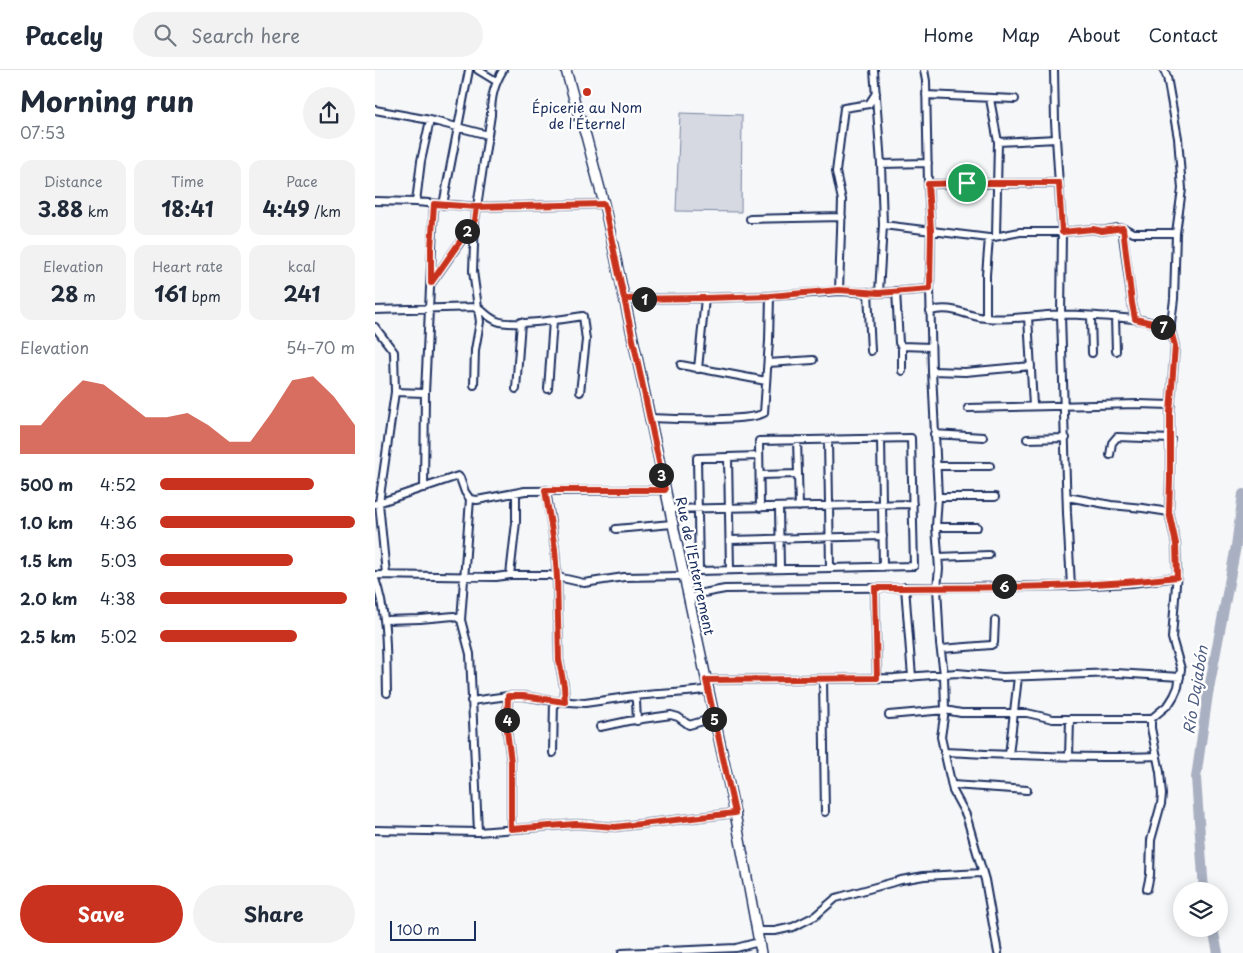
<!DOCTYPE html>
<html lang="en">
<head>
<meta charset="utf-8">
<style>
	body { margin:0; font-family:"Playpen Sans",sans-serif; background:#f2f2f3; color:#1f2937; height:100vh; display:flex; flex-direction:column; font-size:19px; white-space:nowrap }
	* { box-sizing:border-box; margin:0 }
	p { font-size:16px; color:#747a83 }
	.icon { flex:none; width:28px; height:28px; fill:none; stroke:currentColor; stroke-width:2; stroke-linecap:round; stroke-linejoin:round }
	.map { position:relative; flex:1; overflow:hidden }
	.details { display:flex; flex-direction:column; background:#fff; width:375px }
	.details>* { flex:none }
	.tools { position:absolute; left:798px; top:812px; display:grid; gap:10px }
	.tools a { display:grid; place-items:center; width:55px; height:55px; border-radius:50%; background:#fff; box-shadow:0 2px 12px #0003; font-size:25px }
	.scale { position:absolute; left:15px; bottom:12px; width:86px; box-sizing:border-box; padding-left:5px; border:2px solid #1b2f5e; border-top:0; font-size:14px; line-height:18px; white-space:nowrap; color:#1b2f5e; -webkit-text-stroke:4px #fff; paint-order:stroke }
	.pin { position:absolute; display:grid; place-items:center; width:42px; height:42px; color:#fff; margin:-21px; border:2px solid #fff; border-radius:50%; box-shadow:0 1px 5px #0007 }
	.km { position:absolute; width:25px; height:25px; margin:-12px; border-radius:50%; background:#222; color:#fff; font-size:14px; line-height:25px; text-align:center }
	.round { display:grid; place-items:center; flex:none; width:52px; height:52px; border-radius:26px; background:#f2f2f3 }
	.head { display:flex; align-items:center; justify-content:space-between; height:85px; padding:0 20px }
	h1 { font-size:28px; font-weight:700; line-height:38px }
	.metrics { display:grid; grid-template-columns:repeat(3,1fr); gap:8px; height:85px; padding:5px 20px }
	.metrics div { display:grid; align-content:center; border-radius:12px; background:#f2f2f3; text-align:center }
	.metrics b { font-size:21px; font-weight:700 }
	.metrics small { font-size:14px; font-weight:400 }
	.metrics p { font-size:14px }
	.chart { height:140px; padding:10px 20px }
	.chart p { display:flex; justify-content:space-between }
	.chart svg { width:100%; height:90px; margin-top:5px; fill:#c8321e; opacity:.7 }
	.button { display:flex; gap:10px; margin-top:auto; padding:10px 20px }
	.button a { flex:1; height:58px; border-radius:30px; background:#c8321e; color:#fff; font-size:20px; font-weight:700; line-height:58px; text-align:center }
	.button a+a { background:#f2f2f3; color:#1f2937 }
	ul { padding:0 20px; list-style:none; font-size:16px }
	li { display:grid; grid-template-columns:80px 60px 1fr; align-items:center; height:38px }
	li i { height:12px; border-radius:6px; background:#c8321e }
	header { display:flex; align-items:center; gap:30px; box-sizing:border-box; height:70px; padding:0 25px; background:#fff; border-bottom:1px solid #e0e1e3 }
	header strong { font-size:24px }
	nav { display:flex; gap:28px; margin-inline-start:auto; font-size:18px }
	.search { width:350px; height:45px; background:#f2f2f3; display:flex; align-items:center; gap:12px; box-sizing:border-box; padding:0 18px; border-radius:28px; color:#747a83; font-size:19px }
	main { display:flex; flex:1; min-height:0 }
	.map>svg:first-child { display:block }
	.green { fill:#d6d9e2; stroke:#7884a0 }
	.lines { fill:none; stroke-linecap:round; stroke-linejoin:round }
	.river { stroke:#a9b0c1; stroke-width:10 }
	.minor-casing { stroke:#1b2f5e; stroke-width:10 }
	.tertiary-casing { stroke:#1b2f5e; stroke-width:12 }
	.minor { stroke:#fff; stroke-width:6 }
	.tertiary { stroke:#fff; stroke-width:9 }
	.route-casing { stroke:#fff; stroke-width:10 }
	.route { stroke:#c8321e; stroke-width:6 }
	.poi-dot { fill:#c8321e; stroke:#fff; stroke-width:2 }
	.labels { text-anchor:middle; stroke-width:4.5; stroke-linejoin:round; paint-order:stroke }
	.poi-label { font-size:14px; fill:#1b2f5e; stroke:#fff }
	.street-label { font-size:14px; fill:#1b2f5e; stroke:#fff }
	.water-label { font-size:15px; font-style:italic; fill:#4d5c81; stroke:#fff }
</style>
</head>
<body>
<header>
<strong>Pacely</strong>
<div class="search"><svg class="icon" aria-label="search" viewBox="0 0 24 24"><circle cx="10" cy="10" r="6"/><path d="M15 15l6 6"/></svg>Search here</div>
<nav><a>Home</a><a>Map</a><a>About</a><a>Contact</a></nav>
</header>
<main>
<section class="details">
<div class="head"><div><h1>Morning run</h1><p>07:53</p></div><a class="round"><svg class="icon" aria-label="share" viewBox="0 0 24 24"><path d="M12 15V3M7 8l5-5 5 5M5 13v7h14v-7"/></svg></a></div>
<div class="metrics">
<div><p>Distance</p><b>3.88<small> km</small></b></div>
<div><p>Time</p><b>18:41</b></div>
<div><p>Pace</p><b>4:49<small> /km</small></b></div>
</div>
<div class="metrics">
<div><p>Elevation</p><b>28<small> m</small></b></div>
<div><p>Heart rate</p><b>161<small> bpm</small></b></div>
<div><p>kcal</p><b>241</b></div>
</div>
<div class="chart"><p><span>Elevation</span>54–70 m</p>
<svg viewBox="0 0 160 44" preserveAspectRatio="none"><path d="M0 44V30L10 30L20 18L30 8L40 10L50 18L60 26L70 26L80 24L90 30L100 38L110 38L120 24L130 8L140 6L150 16L160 30V44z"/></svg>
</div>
<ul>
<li><b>500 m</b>4:52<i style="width:79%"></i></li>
<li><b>1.0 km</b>4:36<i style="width:100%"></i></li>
<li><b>1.5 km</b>5:03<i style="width:68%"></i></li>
<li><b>2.0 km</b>4:38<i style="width:96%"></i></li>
<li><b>2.5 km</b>5:02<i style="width:70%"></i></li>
</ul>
<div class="button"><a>Save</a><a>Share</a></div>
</section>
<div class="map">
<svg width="868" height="883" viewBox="0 0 868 883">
	<rect width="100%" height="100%" fill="#f6f7f9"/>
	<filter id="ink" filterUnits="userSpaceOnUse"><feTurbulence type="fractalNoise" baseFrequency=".02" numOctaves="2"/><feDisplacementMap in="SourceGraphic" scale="10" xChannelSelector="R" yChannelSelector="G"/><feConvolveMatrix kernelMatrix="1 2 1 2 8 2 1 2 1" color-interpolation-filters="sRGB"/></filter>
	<g filter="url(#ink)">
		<path class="green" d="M305,43l62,2 -1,97 -65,-1z"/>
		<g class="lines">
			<path class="river" d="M829,821l-8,-113 12,-84 28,-148 7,-52
				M838,859l5,24"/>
			<g class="minor-casing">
				<path id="minor" d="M103,0l18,11
					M499,0l7,94 47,-1
					M549,0l2,11 2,103 3,47 -1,58 2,82 6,126 -2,30 3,42 -2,18 3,57 4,30 1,36 -4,27 12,54 13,24 19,65 13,73
					M679,0l1,52 7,110 -1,83 6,198 4,73
					M551,25l89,4
					M615,29l8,43 -2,94
					M0,40l55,10 58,15
					M623,72l58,-3
					M553,114l131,-1
					M0,131l41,1 61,5 127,-3
					M41,132l5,-41 9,-41
					M68,135l26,-135
					M375,149l92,-2
					M508,155l106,13 31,-6h42l31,-3 9,2 16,-3 8,1 7,4h43
					M747,158l10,75 3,16
					M57,212l43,-61
					M464,221l3,-91 -6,-28 8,-64 25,-4 7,-11
					M521,221l3,52 3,3 29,1
					M493,222l3,59
					M504,223l4,-68 -2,-61
					M249,229l81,-1 65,-2 69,-5 40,2 51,-4
					M0,240l103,-3c6,5 11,11 19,14 13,6 69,-2 86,-5l3,24 -6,52
					M555,241c24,-6 34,5 56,7 21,2 41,-1 61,-3 22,-2 44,1 65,2 21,2 41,2 59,14
					M716,246l1,37
					M653,247l5,89
					M740,247l1,34
					M611,248v-43l3,-37
					M0,257l19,25 1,40 -16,111 7,71
					M393,293l45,-3
					M306,295l85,16
					M323,299l7,-71
					M527,301v-25
					M557,301l33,1 66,-6
					M99,315l1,-35 5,-28 -7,-51 2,-51 16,-105c0,-18 3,-30 12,-45
					M141,319l5,-67
					M173,319l5,-68
					M20,322l30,1
					M593,338l170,-4 33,1
					M274,348c22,1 99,4 115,-5l5,-72 1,-45
					M559,364l49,3
					M506,368l2,129
					M652,369l39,-1
					M422,370l2,67
					M453,370l2,128
					M735,385l2,-12 5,-6 54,2
					M384,386l-62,2 2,113 215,-5 -3,-128 -152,3 1,67
					M353,387l2,113
					M561,396h54
					M385,405l38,-1
					M49,418l1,-95 9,-189
					M171,420l9,59 2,28 2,83 5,26 1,16
					M563,427h57
					M692,427l44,8 32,3 26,4
					M0,434l83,-28 2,2 5,14 5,7 7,1 48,-9 140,-1
					M404,437l1,62
					M293,439l245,-5
					M561,457h41
					M241,459l56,-5
					M355,470l153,-4
					M563,487l51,-2
					M0,505l121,2 14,-2h39l35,8 40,-6 59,-1
					M135,505l6,-53v-29
					M0,509c13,37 11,75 12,114
					M530,517l7,90
					M500,518l2,90
					M313,529l15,-6 22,-4 346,-3 61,-3 45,-6
					M10,550l35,-1 34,-3 7,4 9,34 8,178
					M86,550l9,-121
					M566,579l50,-4 3,-2 1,-23
					M448,609l2,133
					M331,610l188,-2 63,-5 46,4 113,-4 64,4
					M133,626l-1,34 4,32v67
					M259,626c24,-3 49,-2 74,-7
					M96,631l37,-5h15l31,5 31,2 49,-7 2,5 1,20
					M514,645l56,-5 16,3h66l26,6h98
					M225,657l28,-6 43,-6 7,2 11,8 25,-7
					M569,682c71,3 142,7 213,4
					M178,683l1,-52
					M634,685l9,-78
					M694,687l1,-38
					M577,715l75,5
					M0,760l103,2 98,-8 39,3 120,-14
					M772,819l3,-14 1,-35 10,-36 1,-9 -2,-23 -9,-44v-9l18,-15 5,-8 4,-9 3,-18 -9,-31 5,-67 -1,-27 -7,-32 1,-32v-67l5,-67 -4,-15v-8l3,-24 2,-66 6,-44 -4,-51 -11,-61 -3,-7
					M382,861h18l18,-4 22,-11 21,-18 65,-18 23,-4 58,-3
					M247,883l114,-5 23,-6"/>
			</g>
			<g class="tertiary-casing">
				<path id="tertiary" d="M191,0l11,40 9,26 18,68 131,609 26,140"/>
			</g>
			<use href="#minor" class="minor"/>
			<use href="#tertiary" class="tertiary"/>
		</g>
	</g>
	<g class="lines" filter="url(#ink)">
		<g class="route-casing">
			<path id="route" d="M592,113l-39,1 3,47 -1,58 -51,4 -40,-3 -69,6 -65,2 -81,1 -20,-95 -127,3 -43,-3 -3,44v35l44,-63 2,-13 127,-3c20,95 40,190 61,286h-120l10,59 2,28 2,83 5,26 1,16 -42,-6h-15l-1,34 4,32v67l65,-5 39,3 120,-14 -29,-133 171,-2 -2,-90c100,-1 202,1 302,-11l-1,-33 -7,-32 1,-32v-67l5,-67 -4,-15 -14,-7 -22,-5 -3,-16 -9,-75 -21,3 -9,-2 -31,3 -3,-49h-92"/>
		</g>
		<use href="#route" class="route"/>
	</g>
	<circle class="poi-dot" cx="212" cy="22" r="5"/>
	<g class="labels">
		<g class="poi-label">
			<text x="212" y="43">Épicerie au Nom<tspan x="212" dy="16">de l'Éternel</tspan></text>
		</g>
		<g class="street-label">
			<text transform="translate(320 496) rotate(78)" y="5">Rue de l'Enterrement</text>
		</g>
		<g class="water-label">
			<text transform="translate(821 620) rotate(-81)" y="5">Río Dajabón</text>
		</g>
	</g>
</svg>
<div class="tools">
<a><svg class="icon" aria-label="layers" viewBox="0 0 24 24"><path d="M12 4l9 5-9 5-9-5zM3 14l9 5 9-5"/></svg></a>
</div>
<div class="scale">100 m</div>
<div class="pin" style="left:592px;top:113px;background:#1e9e55"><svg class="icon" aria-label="arrive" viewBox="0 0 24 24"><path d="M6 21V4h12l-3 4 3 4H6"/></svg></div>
<b class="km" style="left:269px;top:229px">1</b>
<b class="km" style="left:92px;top:161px">2</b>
<b class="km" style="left:286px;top:405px">3</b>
<b class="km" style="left:132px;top:650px">4</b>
<b class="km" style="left:339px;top:649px">5</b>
<b class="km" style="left:629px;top:516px">6</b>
<b class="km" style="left:788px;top:257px">7</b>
</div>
</main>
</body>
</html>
